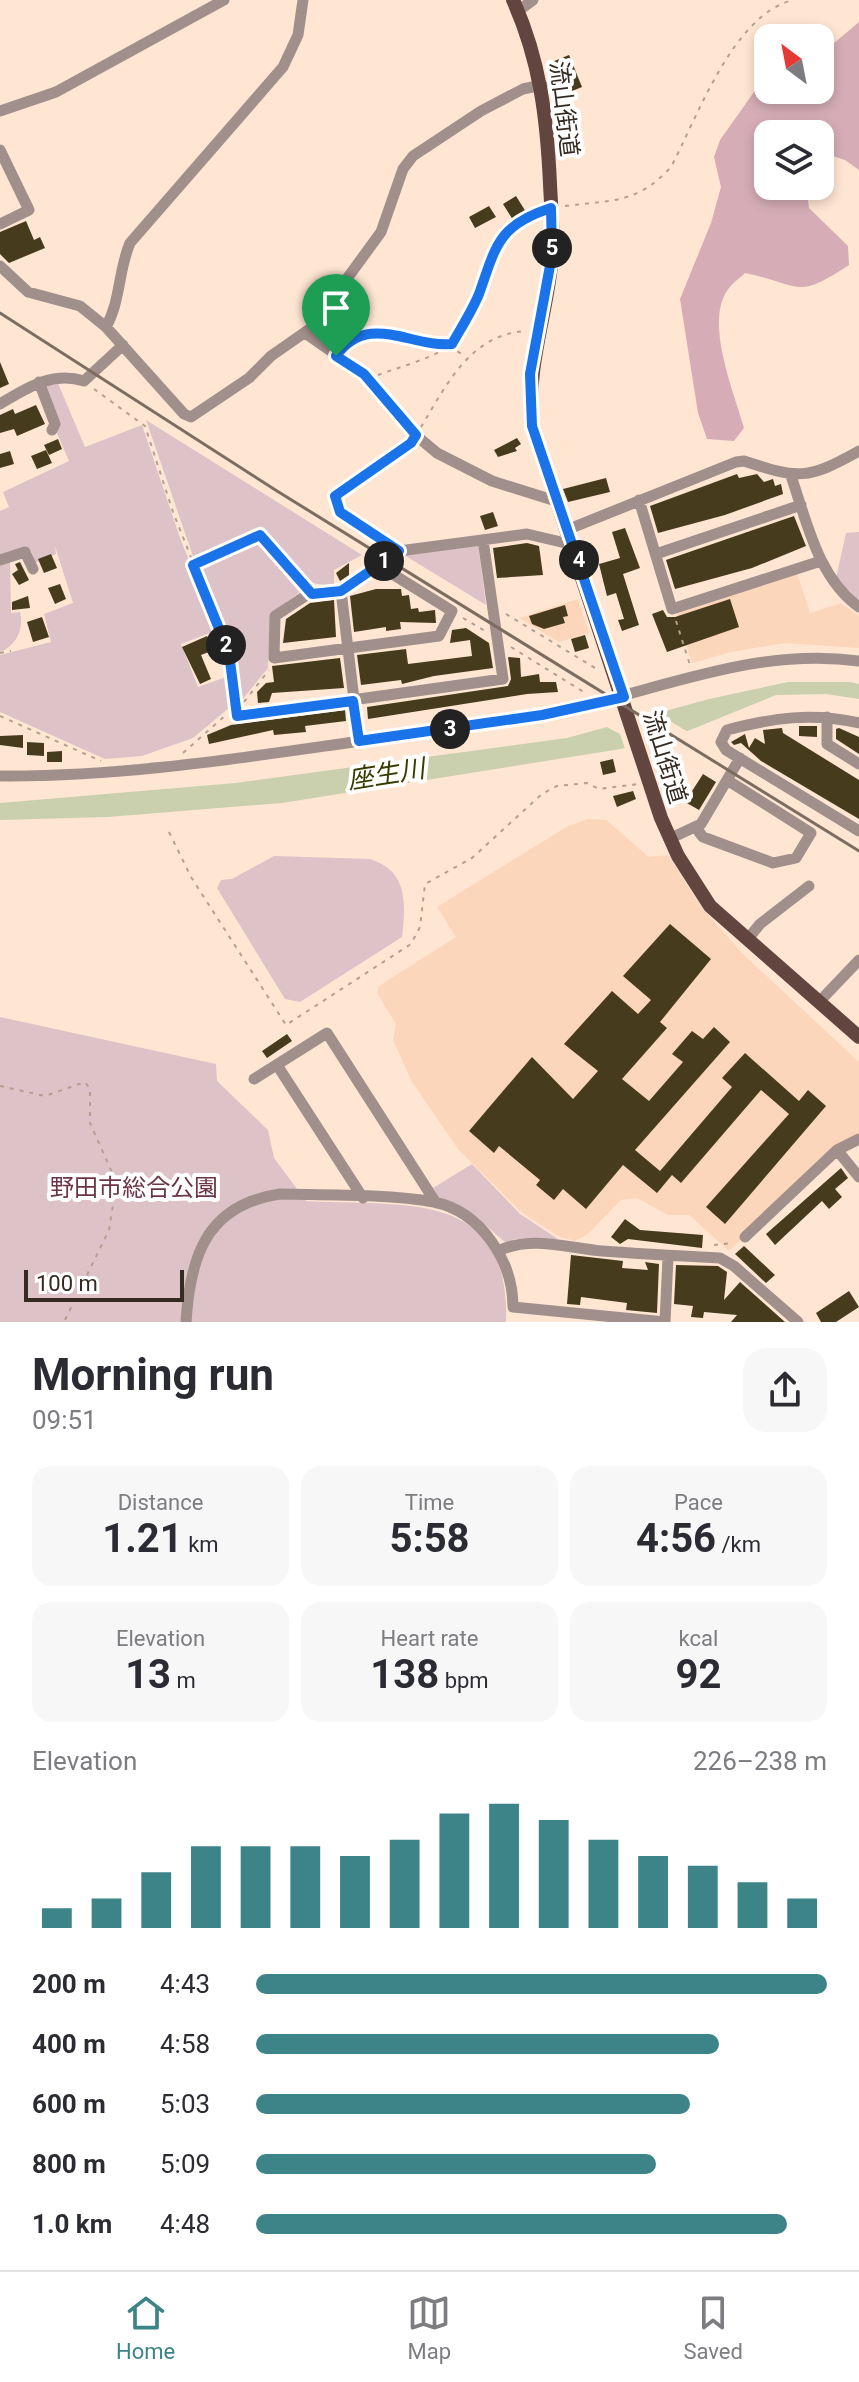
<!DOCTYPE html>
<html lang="en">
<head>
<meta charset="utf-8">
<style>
	body { margin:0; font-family:Roboto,"Noto Sans JP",sans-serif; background:#f7f7f7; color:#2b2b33; height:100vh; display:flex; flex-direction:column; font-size:30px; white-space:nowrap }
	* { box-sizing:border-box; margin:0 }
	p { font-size:26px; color:#7c7c81 }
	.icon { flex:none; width:44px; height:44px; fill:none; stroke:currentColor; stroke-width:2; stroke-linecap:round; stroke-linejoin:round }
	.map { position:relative; height:1322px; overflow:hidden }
	.details { display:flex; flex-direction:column; background:#fff; flex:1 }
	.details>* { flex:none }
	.needle { width:52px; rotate:328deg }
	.tools { position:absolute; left:754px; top:24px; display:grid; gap:16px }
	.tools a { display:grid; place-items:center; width:80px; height:80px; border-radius:16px; background:#fff; box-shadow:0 4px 12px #0003; font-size:40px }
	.scale { position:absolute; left:24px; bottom:20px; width:160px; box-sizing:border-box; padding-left:8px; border:4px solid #352a21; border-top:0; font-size:22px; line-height:28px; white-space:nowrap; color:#352a21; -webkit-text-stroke:6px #fff; paint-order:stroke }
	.pin { position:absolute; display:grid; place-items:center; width:68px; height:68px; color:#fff; margin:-82px -34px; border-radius:50% 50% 50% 0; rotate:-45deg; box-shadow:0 0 8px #0007 }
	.pin .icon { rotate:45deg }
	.km { position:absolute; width:40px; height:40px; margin:-20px; border-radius:50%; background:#222; color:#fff; font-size:22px; line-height:40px; text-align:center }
	.round { display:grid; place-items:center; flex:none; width:84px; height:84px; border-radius:24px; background:#f7f7f7 }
	.head { display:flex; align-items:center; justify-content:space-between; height:136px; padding:0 32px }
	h1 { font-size:44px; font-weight:700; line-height:60px }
	.stats { display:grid; grid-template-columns:repeat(3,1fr); gap:12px; height:136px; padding:8px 32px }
	.stats div { display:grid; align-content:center; border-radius:20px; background:#f7f7f7; text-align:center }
	.stats b { font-size:40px; font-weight:700 }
	.stats small { font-size:22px; font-weight:400 }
	.stats p { font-size:22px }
	.chart { height:224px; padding:16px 32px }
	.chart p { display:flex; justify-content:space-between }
	.chart svg { width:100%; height:144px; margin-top:8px; stroke:#3c8488; stroke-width:6 }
	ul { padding:0 32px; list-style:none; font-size:26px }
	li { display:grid; grid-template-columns:128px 96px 1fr; align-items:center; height:60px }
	li i { height:20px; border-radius:10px; background:#3c8488 }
	.menu { display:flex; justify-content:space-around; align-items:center; height:112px; border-top:2px solid #e1e1e2; background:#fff; font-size:22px; color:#7c7c81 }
	.menu a { display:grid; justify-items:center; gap:4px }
	.menu .active { color:#3c8488 }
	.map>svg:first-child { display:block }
	.built { fill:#fcd6ba }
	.green { fill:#ddc2c8 }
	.forest { fill:#d6adb7 }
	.water { fill:#cad0ad }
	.pier { fill:#ffe6d3 }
	.building { fill:#473b1d }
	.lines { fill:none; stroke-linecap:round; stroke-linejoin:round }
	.path { stroke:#b3a090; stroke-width:2; stroke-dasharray:4 6; stroke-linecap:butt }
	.minor { stroke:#a18f8b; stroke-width:11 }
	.major { stroke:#62453f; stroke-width:14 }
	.rail { stroke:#7d6d60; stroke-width:3 }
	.route-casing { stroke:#fff; stroke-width:16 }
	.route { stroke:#1a73e8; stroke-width:10 }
	.labels { text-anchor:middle; stroke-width:8; stroke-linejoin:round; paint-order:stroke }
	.street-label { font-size:24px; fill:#352a21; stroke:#fff }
	.park-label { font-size:24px; fill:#6b3545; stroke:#fff }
	.water-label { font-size:26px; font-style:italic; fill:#363c00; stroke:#fff }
</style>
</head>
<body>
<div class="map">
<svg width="859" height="1322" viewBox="0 0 859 1322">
	<rect width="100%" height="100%" fill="#ffe6d3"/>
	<path class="built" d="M797,573l13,40 31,-10 18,13v32l-74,-5 -54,9 -39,11 -16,-52z
		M578,599l11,34 -30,9 -40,-24z
		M588,819l18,1 43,37 19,-2 34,53 43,48 114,106v74l-28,15 -102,100 -40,-36h-21l-31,-17 -16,2 -33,34 -13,7 -15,-4 -39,-25 -63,-63 -46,-67 -19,-42 3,-16 -19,-31 2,-7 77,-49 -19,-30 131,-81z"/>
	<path class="green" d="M57,381l28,66 57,-22 38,113 37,92 -36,14 17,43 31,-11 1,31 -37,31 -51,18 -37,3 -105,-47v-57l51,-13 -7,-28 29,-11 -18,-57 1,8 -21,9 -3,-11 -11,-4 -21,8v-45l9,-4 -6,-15 66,-31 -13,-30 -11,-42 1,-6z
		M146,420l216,135 -28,15v15c-42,3 -48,-33 -76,-53l-63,30z
		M859,532v69l-23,-23 10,-45z
		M252,538h6l18,26 27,20v6l-32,23 -3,55 -31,38c6,-49 -22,-95 -40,-139z
		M478,544l8,61 -82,-50z
		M10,560l1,53 9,-1c4,17 -3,33 -20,40v-88z
		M274,856l96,3c38,12 36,44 32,78l-102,65 -15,-3 -68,-111 4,-8 11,-1z
		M0,1017l216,47 1,17 51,49 6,28 32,43c98,6 204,-14 200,121h-506z
		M472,1164l48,50 38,25h-43l-9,4 -23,-20 -42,-22 -8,-13z"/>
	<path class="forest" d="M859,22v148l-14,-10 -16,-5 -9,7v-28h-52v52h38l3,22 39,38 1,19c-55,36 -46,20 -104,8 -5,5 -14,11 -18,18 -22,33 7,101 17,137l-10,13 -27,-2 -9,-26 -18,-114 31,-76 10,-36 -7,-30 6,-17 48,-68v18h52v-42l13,-4z"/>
	<path class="water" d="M788,682h62l9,2v15l-33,-5 -50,1 -86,35 -69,19 -339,54 -174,14 -108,3v-17l235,-20 332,-45 142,-39z"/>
	<path class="pier" d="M656,712l35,22 -20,5 -23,-13 3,15 -26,8 -5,-15 -17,-9z"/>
	<path class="building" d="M569,55l13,32 -22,9 -4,-10 5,-2 -9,-22z
		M516,196l10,16 -13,8 -10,-16z
		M489,206l7,11 -21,11 -6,-11z
		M26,221l8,19 6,-3 5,11 -36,15 -9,-9v-22z
		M0,362l9,22 -9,4z
		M36,405l9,19 -28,12 -3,-7 -14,4v-18l13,-6 2,5z
		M517,438l4,6 -6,4 2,3 -19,6 -4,-7z
		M58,439l4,10 -13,6 -5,-10z
		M46,450l6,13 -15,6 -6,-13z
		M10,451l4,13 -14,4v-14z
		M737,474l2,4 18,-4 7,8 9,-3 2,7 6,-2 2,10 -58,21 -67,18 -8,-27z
		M606,478l4,14 -42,10 -5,-13z
		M493,512l5,14 -13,4 -5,-14z
		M794,516l12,30 -54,22 -77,21 -9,-29z
		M625,528l15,40 -17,6 16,51 -17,6 -4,-11 6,-1 -8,-26 -9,3 -8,-32 21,-6 -8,-26z
		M527,543l12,3 4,29 -46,3 -4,-30z
		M51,554l6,14 -13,5 -6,-14z
		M20,562l9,18 -10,5 -7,-11 6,-4 -3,-6z
		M349,563v12l-9,6 -4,-8z
		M60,584l6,15 -11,5 -7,-16z
		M376,589h25l1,7 7,-1 2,14 7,-1 1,4 16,-2 1,13 -36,-1 1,7 -15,2v-4l-32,5 -4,-36z
		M28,596l2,12 -18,2v-8z
		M730,599l9,28 -72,25 -15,-38 11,-4 4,7h8z
		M334,600l2,37 -53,6 3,-24 24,-16z
		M565,605l3,11 -5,1 2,6 -21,6 -12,-5 -3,-8z
		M42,617l7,20 -16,5 -6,-20z
		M466,628l23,15 4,25 -59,8 -32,8 -1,-4 -40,5 -4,-30 49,-6 2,15 64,-8 -2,-16 -20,3 2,-13z
		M585,635l4,13 -14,4 -4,-13z
		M207,636l7,14 -13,5 10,24 -11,5 -18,-37z
		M508,657l12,1 1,19 18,-3 1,8h16l2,10 -31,2 -159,25 -1,-12 141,-21 3,-7z
		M340,658l4,30 -72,5 -3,9 -11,1 -1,-11 9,-9 8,-1 -2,-16z
		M345,710l1,11 -41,5 1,6 -32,3 -1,-5 -64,14 -2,-9 24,-10z
		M799,726h18v11l-18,-1z
		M782,728l1,5 76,47v39l-98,-58 -20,-18 -7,2 -3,-3 14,-8 4,14 6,-10 10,6 -2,-14z
		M839,728l20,9v17l-23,-15v-10z
		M23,735v13l-23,-3v-9z
		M27,742l17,1v13l-17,-1z
		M62,751v11h-15v-10z
		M613,759l3,13 -13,3 -3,-13z
		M703,774l13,8 -17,28 -14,-8z
		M633,791l3,8 -19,8 -4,-11z
		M670,924l41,35 -51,63 7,6 -45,51 27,22 34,-39 -11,-8 20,-23 11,8 11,-12 16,15 -95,108 25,21 72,-84 -10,-9 23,-25 54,48 9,-11 18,16 -101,118 -19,-17 83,-93 -28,-24 -80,93 -9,-8 -15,18 -34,-28 -37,44 -23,-20 -9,11 -18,-15 4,-5 -41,-34 -5,7 -25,-22 63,-74 41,42 25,-28 -34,-27 48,-53 26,23 13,-14 -28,-24z
		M287,1034l5,7 -25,17 -5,-7z
		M841,1168l7,10 -13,11 7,8 -13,12 -7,-8 -47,44 -9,-11z
		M625,1219l15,11 63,5 -1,13 -74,-9 -8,5 -9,-7z
		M744,1246l31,29 -9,8 -31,-29z
		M571,1255l52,6 -1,7 26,2 -3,-8 14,2 -2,49 -31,-3 1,-7 -46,-6 -1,8 -13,-1z
		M676,1265l42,1 9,6 -3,28 16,-18 45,40h-54l6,-7 -33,-3 -1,6 -12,-1 2,-11 -19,-2z
		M849,1291l10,16 -23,15h-15l-5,-9z"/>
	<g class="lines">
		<path class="path" d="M565,206c47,-6 72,-2 106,-39 27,-51 62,-152 122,-167
			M343,346c34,-24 89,-12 122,10
			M378,375c18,-7 63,-19 74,-32 38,-42 26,-111 88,-131
			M94,389l51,37 28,86 56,141 5,51
			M421,427c25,-41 49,-93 105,-96
			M390,543l-50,-31 -5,-16 3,-6 70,-45
			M193,565l67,-30 26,32 20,16
			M506,614l94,57
			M463,618l22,13
			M676,621l14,44
			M511,647l76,47
			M0,653l11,-2
			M244,702l25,-32
			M0,716l101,45
			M183,753l44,-39
			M169,832l22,45 95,148 125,-81 9,-17 5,-43 47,-26 70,-64 15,-8 30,-3 12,6 39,-5
			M0,1086l45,10 40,-14 5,7v34l25,56 -2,26 -4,25 -45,92
			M714,1245l20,-2"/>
		<path class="minor" d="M518,11l15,-11
			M0,111l56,-19 168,-92
			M0,150l29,60 -29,14
			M0,266l28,26 52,14 26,21 78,87 7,3 58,-39 22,-22 40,-28 70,-96 22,-63 10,-13 68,-45 42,-22 19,-4
			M106,327c15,-27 12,-56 24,-84l153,-176 15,-32 5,-35
			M305,333l59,41 48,58 25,21 55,28 67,21
			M39,382l16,42 -3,6
			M0,404c27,-16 52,-33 84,-23l39,-36
			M791,476c16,46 27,102 68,131
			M639,500l33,109 149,-48
			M569,529l167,-67 8,-1c55,18 63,19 115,-10
			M656,554l145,-49
			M0,560l25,-8 8,17
			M378,565l74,46 -13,25 -165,22 1,-42 32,-21 34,-4 58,-40 128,-17 47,11
			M341,591l18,150
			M237,716l266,-37 -20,-139
			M827,717v27l32,20
			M859,723c-46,-11 -87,-5 -132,7l-6,12 5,8 133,81
			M0,776c122,1 240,-18 361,-35 61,-9 124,-15 185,-27 106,-20 204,-68 313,-53
			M696,828l7,9 70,26 23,-5 15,-25 -84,-53
			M669,839l32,-15 39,-66
			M747,940l13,-16 49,-38
			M819,1002l40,-42
			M277,1065l86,133
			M254,1079l73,-46 109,170
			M859,1139l-22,11 22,27
			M745,1237l92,-87
			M498,1251c34,-16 68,-3 104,0 39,3 78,5 118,7l14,8 64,56
			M186,1322c4,-65 20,-117 94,-128 47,1 110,0 154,8 48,10 79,60 79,105l152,15
			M665,1322l3,-65"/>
		<path class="major" d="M513,0c27,60 34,118 37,184 1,24 4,49 2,73 -5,58 -26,110 -20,169l129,392 17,38 32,50 149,131"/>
		<path class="rail" d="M0,313l277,178 582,360"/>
	</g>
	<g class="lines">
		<g class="route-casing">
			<path id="route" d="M551,208l1,47 -22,119 2,52 92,271 -82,18 -183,26 -6,-40 -116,15 -8,-63 -36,-88 67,-30 52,59 29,-3 58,-40 -59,-39 -5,-16 76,-53 5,-8 -52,-61 -28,-18c32,-45 75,-8 116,-12 9,-16 20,-33 27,-50 17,-48 19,-69 72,-86z"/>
		</g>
		<use href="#route" class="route"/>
	</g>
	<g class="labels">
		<g class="street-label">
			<text transform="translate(564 109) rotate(83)" y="8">流山街道</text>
			<text transform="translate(665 757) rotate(73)" y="8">流山街道</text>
		</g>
		<g class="park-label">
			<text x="134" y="1196">野田市総合公園</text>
		</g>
		<g class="water-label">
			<text transform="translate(386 774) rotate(-9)" y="9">座生川</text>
		</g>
	</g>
</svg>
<div class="tools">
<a><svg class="needle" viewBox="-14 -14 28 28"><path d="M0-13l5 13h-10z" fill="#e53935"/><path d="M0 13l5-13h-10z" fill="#7c7c81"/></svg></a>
<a><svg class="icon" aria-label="layers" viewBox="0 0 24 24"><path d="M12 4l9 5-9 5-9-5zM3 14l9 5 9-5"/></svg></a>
</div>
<div class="scale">100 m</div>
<div class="pin" style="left:336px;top:356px;background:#1e9e55"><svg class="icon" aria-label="arrive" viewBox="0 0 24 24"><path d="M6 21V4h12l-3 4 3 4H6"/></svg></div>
<b class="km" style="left:384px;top:561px">1</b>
<b class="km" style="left:226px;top:645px">2</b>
<b class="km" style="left:450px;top:729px">3</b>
<b class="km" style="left:579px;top:560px">4</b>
<b class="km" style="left:552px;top:248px">5</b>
</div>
<section class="details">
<div class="head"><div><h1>Morning run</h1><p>09:51</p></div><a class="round"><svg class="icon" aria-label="share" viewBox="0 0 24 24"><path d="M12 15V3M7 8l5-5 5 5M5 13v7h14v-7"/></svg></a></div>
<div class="stats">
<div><p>Distance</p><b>1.21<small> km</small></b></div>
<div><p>Time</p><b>5:58</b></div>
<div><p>Pace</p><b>4:56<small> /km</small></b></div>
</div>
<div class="stats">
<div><p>Elevation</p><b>13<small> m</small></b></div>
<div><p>Heart rate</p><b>138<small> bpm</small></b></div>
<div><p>kcal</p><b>92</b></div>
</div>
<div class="chart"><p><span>Elevation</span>226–238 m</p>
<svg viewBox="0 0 160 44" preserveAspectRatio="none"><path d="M5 44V38M15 44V35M25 44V27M35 44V19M45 44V19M55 44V19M65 44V22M75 44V17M85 44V9M95 44V6M105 44V11M115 44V17M125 44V22M135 44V25M145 44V30M155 44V35"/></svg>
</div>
<ul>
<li><b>200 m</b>4:43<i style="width:100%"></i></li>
<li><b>400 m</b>4:58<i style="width:81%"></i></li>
<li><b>600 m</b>5:03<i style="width:76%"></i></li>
<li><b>800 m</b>5:09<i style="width:70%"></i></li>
<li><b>1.0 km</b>4:48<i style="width:93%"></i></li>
</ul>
</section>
<nav class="menu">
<a class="active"><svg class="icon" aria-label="home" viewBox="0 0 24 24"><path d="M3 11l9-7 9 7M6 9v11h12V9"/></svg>Home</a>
<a><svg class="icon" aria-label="map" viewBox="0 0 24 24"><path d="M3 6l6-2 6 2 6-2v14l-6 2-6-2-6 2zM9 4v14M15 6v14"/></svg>Map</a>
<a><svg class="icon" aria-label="saved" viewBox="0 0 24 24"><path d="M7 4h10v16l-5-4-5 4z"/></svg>Saved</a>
</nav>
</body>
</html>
